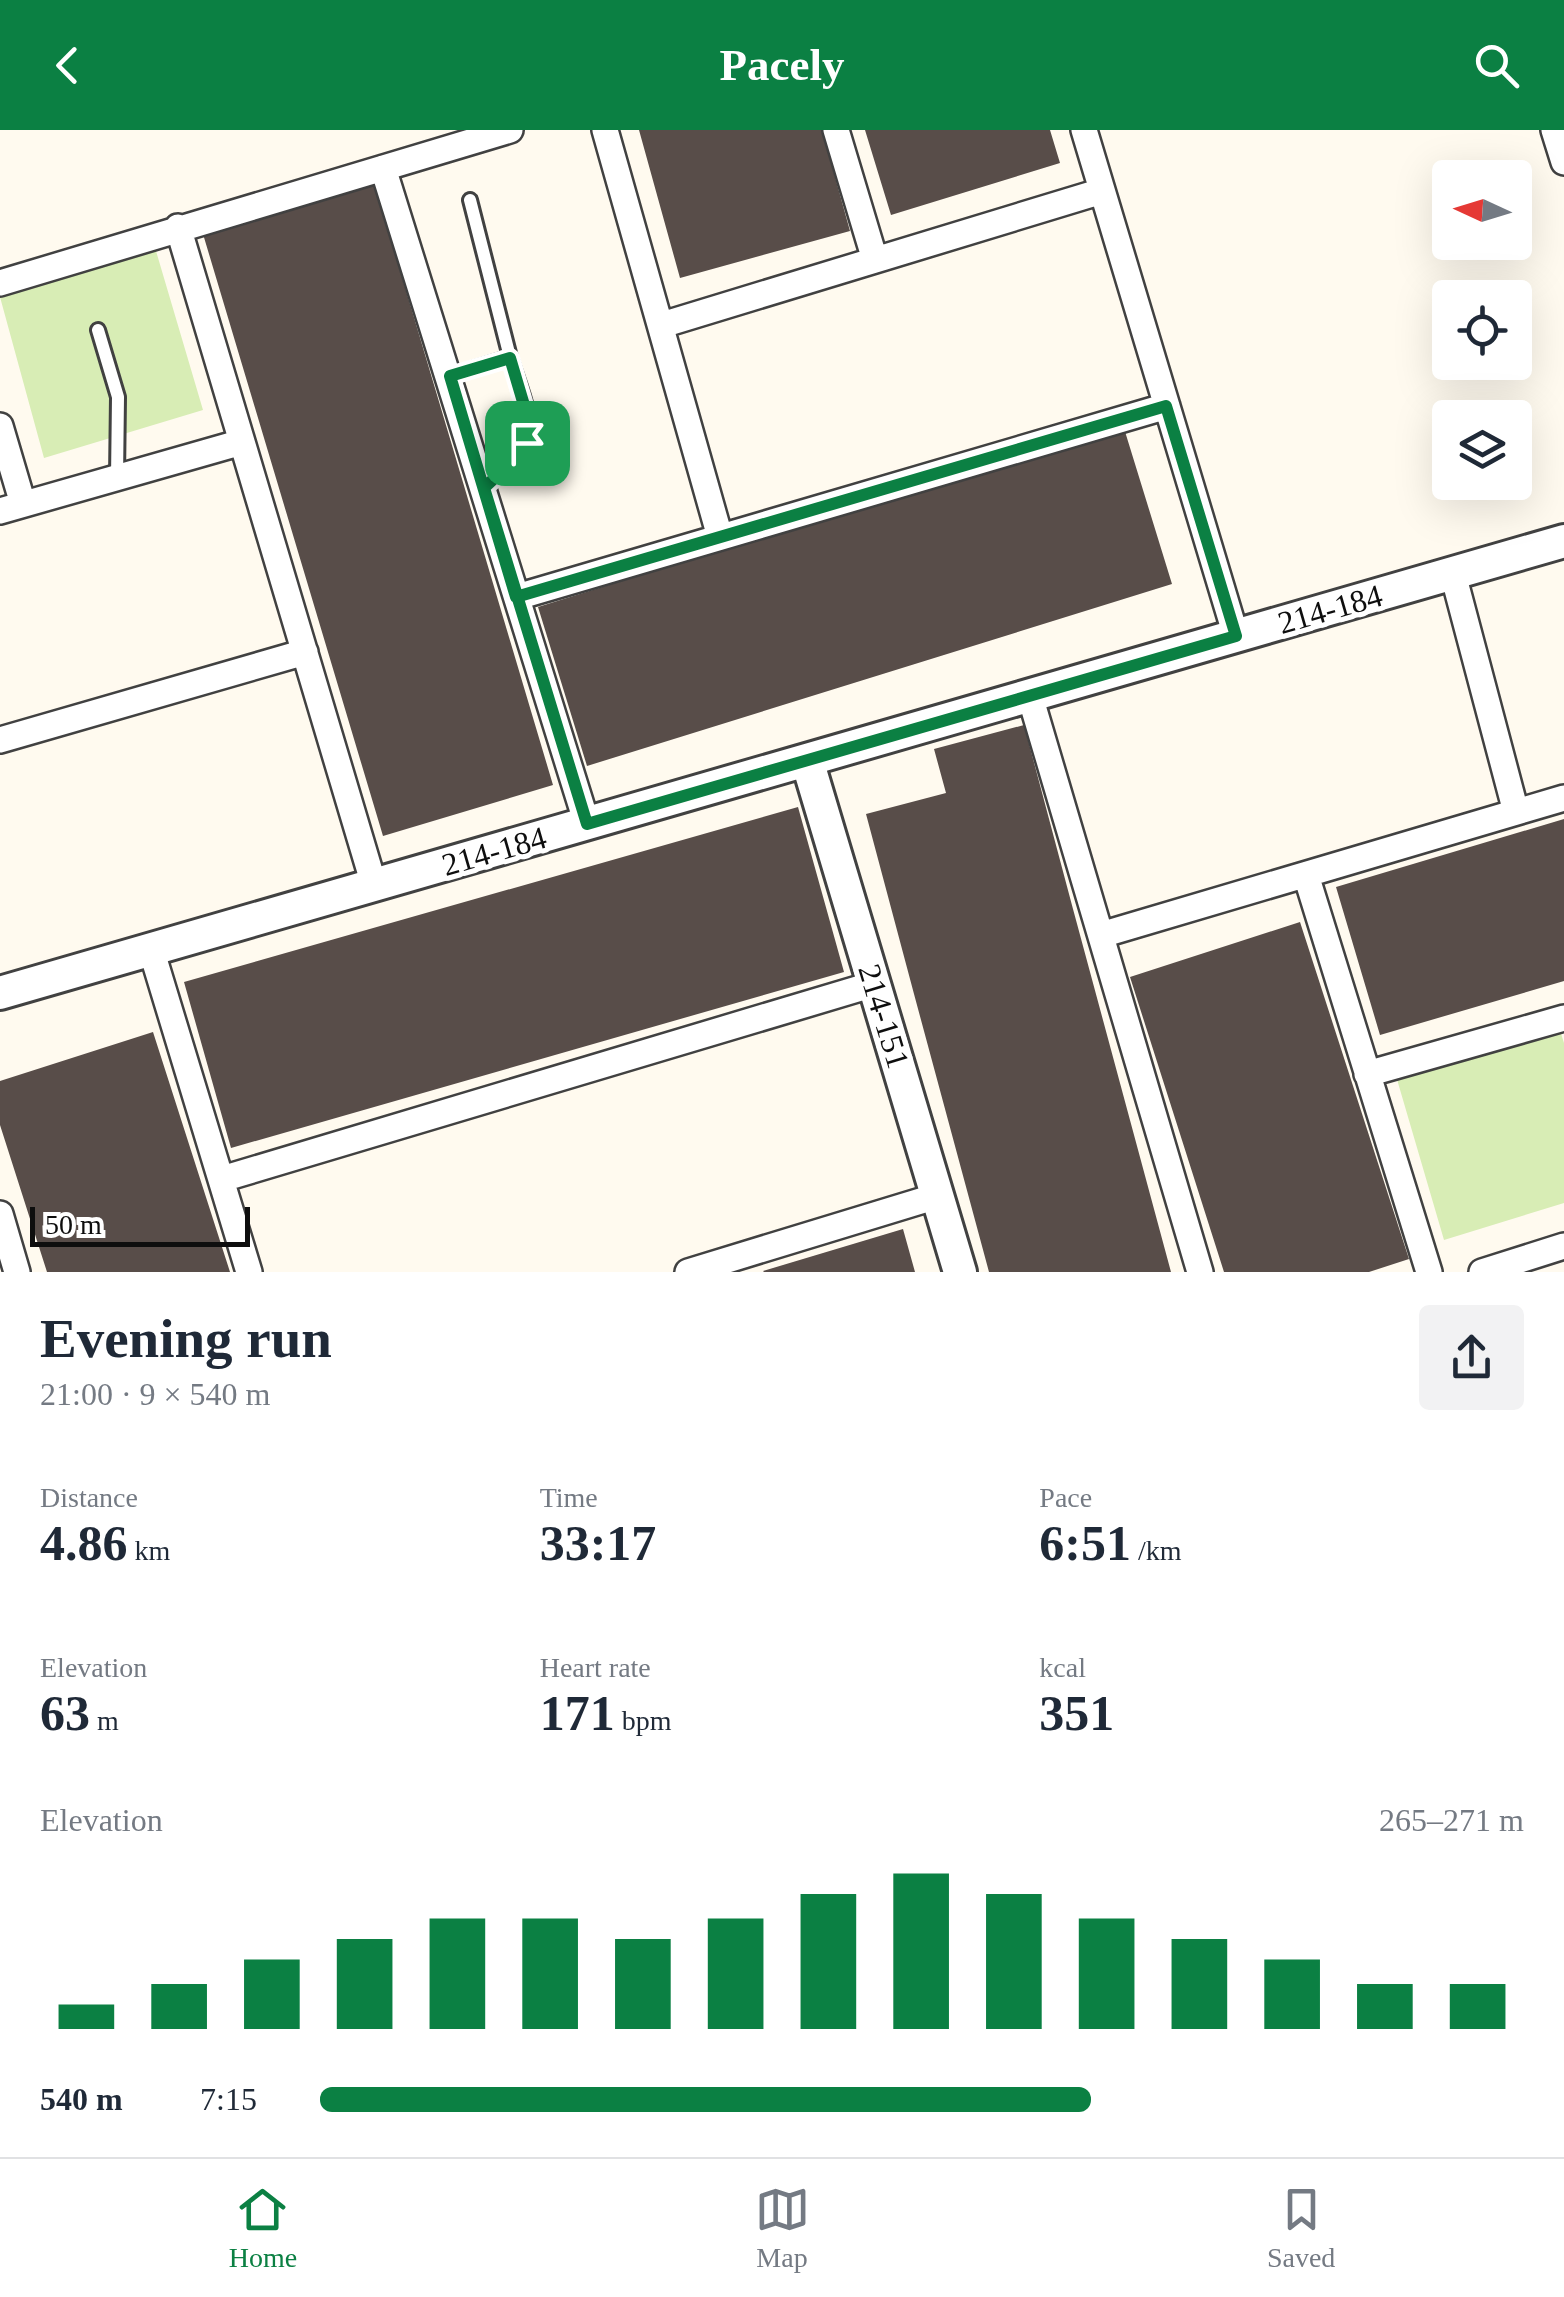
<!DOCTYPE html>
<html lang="en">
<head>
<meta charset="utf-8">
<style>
	body { margin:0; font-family:Georgia,serif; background:#f2f2f3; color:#1f2937; height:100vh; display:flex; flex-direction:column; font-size:38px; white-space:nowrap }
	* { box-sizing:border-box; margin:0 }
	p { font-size:32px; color:#747a83 }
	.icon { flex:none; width:55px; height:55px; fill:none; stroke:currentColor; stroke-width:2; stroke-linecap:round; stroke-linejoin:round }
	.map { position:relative; height:1142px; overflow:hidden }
	.sheet { display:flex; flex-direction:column; background:#fff; flex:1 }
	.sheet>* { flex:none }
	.needle { width:65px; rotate:274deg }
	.controls { position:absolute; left:1432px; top:30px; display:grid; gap:20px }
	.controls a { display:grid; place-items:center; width:100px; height:100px; border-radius:10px; background:#fff; box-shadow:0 10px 40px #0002; font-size:50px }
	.scale { position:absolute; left:30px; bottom:25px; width:220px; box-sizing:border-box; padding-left:10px; border:5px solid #0e0e0e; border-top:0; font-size:28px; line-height:35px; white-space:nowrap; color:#0e0e0e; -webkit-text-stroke:8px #fff; paint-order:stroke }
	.pin { position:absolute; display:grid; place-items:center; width:85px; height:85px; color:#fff; margin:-42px; border-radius:20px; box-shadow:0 5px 15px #0006 }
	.round { display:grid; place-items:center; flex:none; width:105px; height:105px; border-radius:10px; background:#f2f2f3 }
	.head { display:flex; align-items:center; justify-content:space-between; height:170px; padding:0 40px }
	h1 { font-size:55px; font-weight:700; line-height:75px }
	.stats { display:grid; grid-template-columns:repeat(3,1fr); gap:15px; height:170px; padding:10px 40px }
	.stats div { display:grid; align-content:center }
	.stats b { font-size:50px; font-weight:700 }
	.stats small { font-size:28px; font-weight:400 }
	.stats p { font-size:28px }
	.chart { height:280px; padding:20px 40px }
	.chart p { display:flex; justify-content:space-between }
	.chart svg { width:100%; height:180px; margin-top:10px; stroke:#0b8043; stroke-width:6 }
	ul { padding:0 40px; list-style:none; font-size:32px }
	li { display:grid; grid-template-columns:160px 120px 1fr; align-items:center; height:75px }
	li i { height:25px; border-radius:12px; background:#0b8043 }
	header { display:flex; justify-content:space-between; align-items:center; height:130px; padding:0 40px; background:#0b8043; color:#fff; font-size:45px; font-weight:700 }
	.dock { display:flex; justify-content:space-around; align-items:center; height:140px; border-top:2px solid #e0e1e3; background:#fff; font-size:28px; color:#747a83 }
	.dock a { display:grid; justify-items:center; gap:5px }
	.dock .active { color:#0b8043 }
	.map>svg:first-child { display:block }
	.green { fill:#d8edb5 }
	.building { fill:#584d49 }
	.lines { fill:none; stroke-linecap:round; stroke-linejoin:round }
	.service-casing { stroke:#414141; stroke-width:18 }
	.minor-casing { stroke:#414141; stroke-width:30 }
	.tertiary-casing { stroke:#414141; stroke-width:38 }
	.service { stroke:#fff; stroke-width:12 }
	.minor { stroke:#fff; stroke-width:25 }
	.tertiary { stroke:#fff; stroke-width:32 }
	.route-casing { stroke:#fff; stroke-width:20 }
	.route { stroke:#0b8043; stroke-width:12 }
	.labels { text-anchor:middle; stroke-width:10; stroke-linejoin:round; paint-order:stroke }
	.street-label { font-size:32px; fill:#0e0e0e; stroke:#fff }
</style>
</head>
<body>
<header><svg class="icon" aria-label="back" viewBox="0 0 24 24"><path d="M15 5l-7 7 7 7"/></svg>Pacely<svg class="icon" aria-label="search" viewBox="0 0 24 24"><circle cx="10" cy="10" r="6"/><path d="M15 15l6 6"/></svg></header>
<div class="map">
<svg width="1564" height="1142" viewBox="0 0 1564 1142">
	<rect width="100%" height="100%" fill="#fffaef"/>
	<path class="green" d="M156,121l47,159 -159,48 -44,-161z
		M1558,894l6,19v160l-120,37 -48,-164z"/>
	<path class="building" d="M639,0h183l28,101 -170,47z
		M865,0h185l10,33 -169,52z
		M374,53l179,602 -170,51 -180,-602z
		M1123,295l49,159 -585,182 -49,-159z
		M1024,595l49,184 98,363h-182l-75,-278 -48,-180 80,-21 -12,-44z
		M798,677l46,165 -613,176 -47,-166z
		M1564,689v162l-184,54 -44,-148z
		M1300,792l109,337 -40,13h-145l-94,-295z
		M153,902l77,240h-183l-47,-147v-44z
		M903,1099l12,43h-151l-1,-1z"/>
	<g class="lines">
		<g class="service-casing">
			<path id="service" d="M98,200l20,67 -1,81
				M450,246l60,-19 -40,-157
				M483,357c14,-12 38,-27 44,-45 8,-24 -10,-61 -17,-85"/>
		</g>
		<g class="minor-casing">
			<path id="minor" d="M605,0l115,407
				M836,0l39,130
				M1084,0l152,506
				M1554,0l10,32
				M383,38l204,656
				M178,97l196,658
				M0,153l510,-153
				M662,195l440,-134
				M0,296l23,78
				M0,381l242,-69
				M1453,444l63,238
				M517,467l650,-191
				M1030,566l170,576
				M0,610l305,-88
				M1306,745l123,397
				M1101,805l463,-137
				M151,819l98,323
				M1367,944l197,-56
				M222,1049l652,-195
				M0,1084l17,58
				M688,1142l249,-76
				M1482,1142l82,-26"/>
		</g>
		<g class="tertiary-casing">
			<path id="tertiary" d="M807,630l153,512
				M0,863l1564,-452"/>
		</g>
		<use href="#service" class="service"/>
		<use href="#minor" class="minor"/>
		<use href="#tertiary" class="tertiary"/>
	</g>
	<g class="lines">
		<g class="route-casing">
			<path id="route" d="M527,313l-9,13 -34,32 103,336 649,-188 -70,-230 -650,191 -66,-221 60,-18 19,64 -2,21"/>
		</g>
		<use href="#route" class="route"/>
	</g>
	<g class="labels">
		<g class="street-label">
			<text transform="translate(1330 479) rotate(-16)" y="11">214-184</text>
			<text transform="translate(494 721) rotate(-16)" y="11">214-184</text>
			<text transform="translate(884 886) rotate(73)" y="11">214-151</text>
		</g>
	</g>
</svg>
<div class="controls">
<a><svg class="needle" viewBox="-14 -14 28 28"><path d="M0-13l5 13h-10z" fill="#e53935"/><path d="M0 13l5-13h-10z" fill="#747a83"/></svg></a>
<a><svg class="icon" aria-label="locate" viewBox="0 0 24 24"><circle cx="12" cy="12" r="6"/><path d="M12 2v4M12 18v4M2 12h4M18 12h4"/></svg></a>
<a><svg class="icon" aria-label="layers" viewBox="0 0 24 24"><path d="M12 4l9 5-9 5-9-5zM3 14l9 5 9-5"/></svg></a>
</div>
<div class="scale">50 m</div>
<div class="pin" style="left:527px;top:313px;background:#1e9e55"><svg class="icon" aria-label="arrive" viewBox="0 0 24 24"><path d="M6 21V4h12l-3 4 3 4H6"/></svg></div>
</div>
<section class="sheet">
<div class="head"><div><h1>Evening run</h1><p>21:00 · 9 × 540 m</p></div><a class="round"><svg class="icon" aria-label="share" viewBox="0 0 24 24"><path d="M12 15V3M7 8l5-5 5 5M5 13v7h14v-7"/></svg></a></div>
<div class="stats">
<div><p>Distance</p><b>4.86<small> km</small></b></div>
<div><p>Time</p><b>33:17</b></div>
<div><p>Pace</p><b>6:51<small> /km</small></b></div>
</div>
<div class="stats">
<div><p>Elevation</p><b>63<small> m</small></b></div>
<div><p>Heart rate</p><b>171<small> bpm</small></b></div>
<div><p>kcal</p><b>351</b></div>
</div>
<div class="chart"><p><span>Elevation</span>265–271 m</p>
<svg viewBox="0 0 160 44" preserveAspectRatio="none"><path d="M5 44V38M15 44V33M25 44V27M35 44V22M45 44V17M55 44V17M65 44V22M75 44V17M85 44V11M95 44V6M105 44V11M115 44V17M125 44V22M135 44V27M145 44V33M155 44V33"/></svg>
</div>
<ul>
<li><b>540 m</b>7:15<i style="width:64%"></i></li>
</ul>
</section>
<nav class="dock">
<a class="active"><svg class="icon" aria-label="home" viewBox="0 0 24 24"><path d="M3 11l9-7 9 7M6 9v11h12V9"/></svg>Home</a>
<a><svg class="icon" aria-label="map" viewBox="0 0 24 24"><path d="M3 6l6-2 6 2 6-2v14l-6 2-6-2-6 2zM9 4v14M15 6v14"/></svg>Map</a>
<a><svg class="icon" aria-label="saved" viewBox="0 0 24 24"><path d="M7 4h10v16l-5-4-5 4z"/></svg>Saved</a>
</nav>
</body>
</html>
